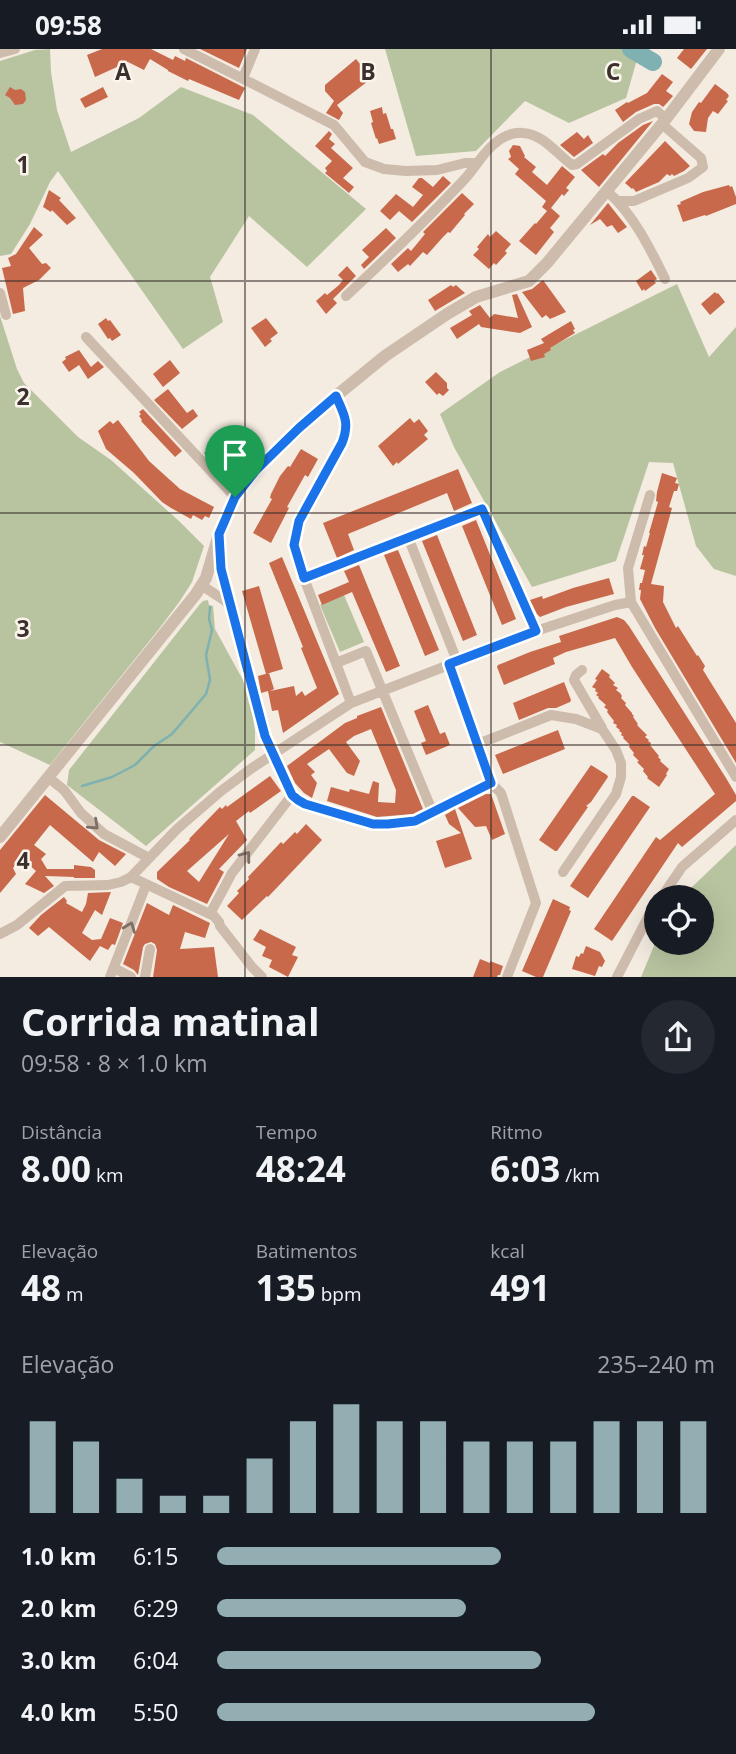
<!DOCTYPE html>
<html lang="pt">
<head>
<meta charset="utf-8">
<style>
	body { margin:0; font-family:"Open Sans",sans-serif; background:#242831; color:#f1f3f6; height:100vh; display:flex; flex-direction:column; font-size:26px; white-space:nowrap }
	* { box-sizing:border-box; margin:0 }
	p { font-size:23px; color:#9ea1a6 }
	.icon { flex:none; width:38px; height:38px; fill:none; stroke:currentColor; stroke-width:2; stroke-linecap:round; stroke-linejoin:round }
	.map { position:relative; height:928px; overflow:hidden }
	.side { display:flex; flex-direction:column; background:#171b24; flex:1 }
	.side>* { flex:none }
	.fabs { position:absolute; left:644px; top:836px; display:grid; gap:14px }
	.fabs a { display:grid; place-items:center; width:70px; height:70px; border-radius:50%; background:#171b24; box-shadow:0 7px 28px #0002; font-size:35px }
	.pin { position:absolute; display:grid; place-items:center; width:60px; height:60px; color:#fff; margin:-72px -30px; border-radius:50% 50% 50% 0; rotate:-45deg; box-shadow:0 0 7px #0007 }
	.pin .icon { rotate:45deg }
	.round { display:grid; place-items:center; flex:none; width:74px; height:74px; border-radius:37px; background:#242831 }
	.overview { display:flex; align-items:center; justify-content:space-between; height:119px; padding:0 21px }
	h1 { font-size:38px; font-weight:700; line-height:52px }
	.metrics { display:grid; grid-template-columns:repeat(3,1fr); gap:10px; height:119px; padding:7px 21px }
	.metrics div { display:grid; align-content:center }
	.metrics b { font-size:35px; font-weight:700 }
	.metrics small { font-size:19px; font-weight:400 }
	.metrics p { font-size:19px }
	.chart { height:196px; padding:14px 21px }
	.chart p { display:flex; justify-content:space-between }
	.chart svg { width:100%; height:126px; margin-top:7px; stroke:#92aeb2; stroke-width:6 }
	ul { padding:0 21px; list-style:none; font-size:23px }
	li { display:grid; grid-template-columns:112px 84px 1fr; align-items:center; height:52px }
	li i { height:18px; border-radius:9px; background:#92aeb2 }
	.status { display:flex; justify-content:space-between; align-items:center; height:49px; padding:0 35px; background:#171b24; direction:ltr }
	.status svg { height:19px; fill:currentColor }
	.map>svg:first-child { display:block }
	.green { fill:#b8c4a0 }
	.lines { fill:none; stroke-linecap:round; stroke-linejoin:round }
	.stream { stroke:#7fb0b2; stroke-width:2.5 }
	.river { stroke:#7fb0b2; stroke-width:18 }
	.building { fill:#c8694b; fill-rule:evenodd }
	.minor { stroke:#cdbbac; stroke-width:10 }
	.tertiary { stroke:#cdbbac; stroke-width:12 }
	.oneway { stroke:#7d6f65 }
	.route-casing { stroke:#fff; stroke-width:14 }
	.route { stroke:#1a73e8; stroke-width:9 }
	.grid { fill:none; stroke:#3b302b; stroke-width:2; stroke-opacity:0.55 }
	.grid-label { font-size:23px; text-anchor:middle; font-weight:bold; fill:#3b302b; stroke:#fbf5ee; stroke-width:5; stroke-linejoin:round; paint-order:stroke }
</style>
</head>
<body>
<div class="status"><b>09:58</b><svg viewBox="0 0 49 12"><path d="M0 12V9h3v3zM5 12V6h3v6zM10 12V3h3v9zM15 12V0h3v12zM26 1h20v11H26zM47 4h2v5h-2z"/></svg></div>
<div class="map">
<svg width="736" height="928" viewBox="0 0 736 928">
	<rect width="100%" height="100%" fill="#f4ebe1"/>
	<path class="green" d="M50,0l1,23 6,38 14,42 68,-34 42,-31 72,28 113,94 -59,58 -58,-51 -39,61 13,45 -40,27 -125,-178 -8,11 -20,42 -19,30 -11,2v-195l35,-11z
		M385,0h255l-14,49 -57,25 -44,-22 -49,50 -60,5z
		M677,235l32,73 27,-30v249l-22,-7 -18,-23 -23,-83 -24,-1 -33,99 -84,26 -78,-140 -14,-33 60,-42z
		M0,267l17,53 7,14 54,54 33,23 68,61 25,25 -12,36 -12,19 -21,28 -109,136 -50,-23z
		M344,546l20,47 -24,10 -20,-47z
		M208,551l1,5 4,1 2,23 34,62 6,40v19l-109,96 -79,-61 2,-15 131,-166 3,-3z
		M736,796v132h-95l15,-36v2h46v-45h-17l7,-11z"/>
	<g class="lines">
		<path class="stream" d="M82,737l30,-9 23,-12 19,-19 18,-12 34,-40 4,-14 -4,-25 6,-25 -3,-11 1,-12"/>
		<path class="river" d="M631,0l22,13"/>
	</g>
	<path class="building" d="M102,0h49l22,11 2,-4 10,5 1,-3 59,30 -6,12 -50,-21 -1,2 -20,-10v-1l-18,-11 -6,11 -16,-8 -33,15 -8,-22z
		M200,0h47l-8,19z
		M684,0h23l-16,20 -14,-11z
		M356,10l16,19 -35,27 6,8 -4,7 -13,-7 8,-12 -9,-10v-6z
		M662,25l11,8 -7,9 7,5 -7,8 -3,3 -4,-3h-5l-18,8 -13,10 -8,-12 12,-8 1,1 19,-10z
		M715,35l12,9 2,3 -3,4 2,1 -10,13 -5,-3 -5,7 -2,14 -12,-1 -5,-7 3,-12 7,-10 2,1z
		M10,38l5,3 6,-1 4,3 1,8 -3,4 -8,1 -5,-7 -5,-3z
		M103,38l5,10 -23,11 -5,-9z
		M382,58l1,7 3,-1 5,16h2l3,10 -17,5 -2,-6 -1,1 -5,-16 2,-1 -3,-11z
		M653,72l-54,66 -18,-17 22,-16 2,2 13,-13 25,-18z
		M329,82l3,3 -3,5 6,5 -4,4 22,20 -10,10 11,9 -5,6 -24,-20 2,-2 -2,-3 7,-7 -17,-15z
		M577,83l7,7 4,-4 5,8 -19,14 -14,-12z
		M665,92l25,25 -6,5 -10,5 -2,-2 -2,2 -3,-2 -8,8 -23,10 -3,-4 -1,1 -7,-6z
		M513,96l7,1 5,10 -1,1 12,10 -4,5 15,13 15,-19 13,11 -9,11 3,2 -5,6 -2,-2 -11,14 9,8 -10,12 4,4 -18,23 -17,-14 16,-18 1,1 11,-13 -5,-4 4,-6 -31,-27 4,-5 -11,-10 3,-2 -2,-6z
		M443,127l8,7 -39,39 -13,-11 -9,9 -10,-9 16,-17 17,13 10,-12 -11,-8 7,-9h3l11,9z
		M729,136l1,2 2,-1 4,11v7l-30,12 -1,-1 -22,7 -6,-17 4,-1 -1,-2 23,-10z
		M49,141l12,8 -2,2 17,18 -9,7 -15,-15 -1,2 -8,-5z
		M462,144l12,11 -10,10 1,1 -15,18 -2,-1 -5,5 -16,18 -4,-3 -13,14 -2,-2 -10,8 -7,-8 17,-16 3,3 14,-17 -2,-2z
		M608,154l19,24 -9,6 -6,-8 -5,2 -7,-8 -10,6z
		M34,178l9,8 -14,13 13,16 4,-1 5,5 -12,12 -16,8 2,23 -12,3 -11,-46 9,-2 -3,-8 8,-4z
		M386,179l10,10 -32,31 -3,-4 8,-8 -7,-7z
		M496,182l15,13 -6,7 2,2 -11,12 -2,-2 -5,6 -16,-14 6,-6 -2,-2 11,-13 2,3z
		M347,217l9,10 -23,23 4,4 -11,11 -10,-13 9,-8 2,2 12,-10 4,-5 -5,-5z
		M651,221l6,9 -3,2 2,2 -11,8 -1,-2 -2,2 -6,-10z
		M543,231l23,32 -16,7 -4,-4 -4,3 -20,-26 10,-3z
		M451,236l2,2 3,-2 9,8 -30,18 -7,-11z
		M715,243l2,2 1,-1 7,9 -15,13 -9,-11z
		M517,245l15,33 -12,6 -39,-6 -2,-3 -22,15 -7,-11 22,-13 -3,-4 11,-6 10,13 4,-4 24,4 -6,-23z
		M106,269l2,3 2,-1 11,15 -9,6 -2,-3 -2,1 -10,-15z
		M266,269l12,15 -8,6 2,2 -7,6 -14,-19z
		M571,272l4,8 -2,1 2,3 -25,15 1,2 -7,4 1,3 -14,4 -4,-11 17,-7 -3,-4z
		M79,301l12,17 7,-6 6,6 -16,12 -9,-14 -10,7 -7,-10 4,-3 -1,-2z
		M170,311l10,13 -17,14 -10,-13z
		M436,323l11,11v5l2,2 -6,6 -4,-3 -2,2 -12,-13z
		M168,340l19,24 6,-4 5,7 -16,13 -28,-29z
		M143,360l39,42 -7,6 -34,-36 1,-1 -3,-4 2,-2 -2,-2z
		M410,369l4,5 5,-4 9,12 -4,4 4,4 -30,25 -1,-2 -4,4 -15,-20z
		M118,371l31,41 31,28 34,18 -5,11 -4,-2 -3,4 -9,-5 -2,4 -20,-11 -9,-6 -28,-29 -28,-24 -8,-18 12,-10 3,3z
		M243,399l10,11 -9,8 -2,-2 -14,13 -24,-25 4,-3 3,3 3,-2 11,11 3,-3 1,2z
		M301,400l17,10 -10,18 -3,-2 -18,32 2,1 -18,35 -18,-10 19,-34 -2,-1 1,-4 9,-18 8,-10 2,1z
		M458,420l14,34 -18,8 -7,-18 -41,17 -58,24 6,16 -17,8 -14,-35z
		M662,424l15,5 -2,5 4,1 -2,7h-3l-5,16 3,1 -21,76 13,2 -1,16 13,26 2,-2 19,30 1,-1 7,11 -2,4 33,53v40l-81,-135 -15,-29 1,-9h-2l1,-7h2l3,-13 -5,-1 4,-14h-2l2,-9 2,1 4,-14h-1l9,-31 -2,-1 1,-9z
		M476,471l40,99 -14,6 -40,-99z
		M437,486l40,100 -14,6 -41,-100z
		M398,501l41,100 -14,6 -41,-101z
		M282,508l57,137 -56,39 -5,-23 -6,1 -4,-20 -7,2 -3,-17 11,-3 5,16 -4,2 24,-5 2,10 6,-5 3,5 12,-8 -16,-40 2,-1 -34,-84z
		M359,516l41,101 -14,6 -34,-80 -30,13 -4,-10 31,-13 -5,-11z
		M609,529l5,16 -48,13 -26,10 -3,-3 -7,-14 12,-4 1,3 30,-11z
		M259,537l24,83 -17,5 -24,-83z
		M617,568l7,3 5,6 97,152 10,17v6l-54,46 -4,-4 -66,98 -18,-12 62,-92 4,3 55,-46 -83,-127 -17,-29 -49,14 -13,6 2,6 -51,21 -7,-18 1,-2 32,-13 31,-10 -2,-6z
		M602,620l8,6 -1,2 6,6 -2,2 5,3 -2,2 4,3 2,3 -1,2 5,5 -1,2 7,8v1l2,2 -1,1 5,7 -1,1 10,10 -2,2 4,3 -1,1 3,2 -1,2 9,11 -1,1 3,3 -1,1 9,8 -3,5 1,1 -8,12 -12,-9 1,-1 -5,-6 1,-2 -7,-7 2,-1 -6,-6 1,-2 -5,-6 1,-2 -7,-7 1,-1 -3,-2 1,-2 -3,-2 1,-1 -4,-3 1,-2 -4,-2 1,-2 -7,-9 1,-2 -4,-3 2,-2 -8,-7 1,-1 -3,-2 2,-2 -3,-2 1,-2 -4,-2 5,-7 -2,-1z
		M564,633l7,18 -1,2 -14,6h-8l-29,12 -6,-17z
		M428,656l12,29 5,-2 5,13 -24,10 -5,-12 5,-2 -12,-30z
		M381,658l42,102 -10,5 -36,3 -50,-16 4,-14 18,5 1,-3 19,5 4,-13 6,2 -1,19 17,1 1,-13 -25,-61 -17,7 -8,6 14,19 -6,15 -7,-3 -18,-24 -22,15 8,8 -4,3 6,8 -5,15 -8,-5 -9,-10 -8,-17 58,-43 12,-5v-2z
		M558,681l7,19 -62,25 -8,-19z
		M591,716l16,10 1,2 -17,25 -5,4 2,1 -21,30 -10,14h-2l-16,-11z
		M270,727l11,15 -31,22 -1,-2 -13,10 11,19 -28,29 5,3 -17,32 -38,-17 -12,-8v-7l33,-32 -1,-1 31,-32 2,2 4,-4 1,2zM229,785l-30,48 -12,-11z
		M486,745h5l14,40 -13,6 -6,-14 -11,1 -17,-19z
		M45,746l54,45 27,14 -11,12 -16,-14 -6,10 -43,-37 -16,20 12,9 -5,5 6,10h27v-4l17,2 4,3v8h-21v-1l-29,-1 9,10 -10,7 -19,-9 11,-13 -15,-13 -8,10 3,6 -16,19v-43z
		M632,747h2l16,11 -62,91 -18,-12z
		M455,760l17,50 -27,9 -9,-27 25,-8 -12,-9 -4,-9z
		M306,775l16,16 -54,57 -1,-1 -25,24 -15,-14 12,-13 -2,-2 12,-12 -1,-2 33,-35 2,2 12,-12 2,2z
		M111,843l-9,23 -7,-5 -13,23 10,7 9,-1 9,-21 13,5 -8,22 -3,-1 -4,6 -8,-4 -10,15 -41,-34 -11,9 -9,-8 12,-13 23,-18 3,4 -1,2 16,9 4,-8 2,-11z
		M553,850l17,8 -1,3 2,1 -28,66h-7l-14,-6z
		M147,854l22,12 4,-10 37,18 -5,15 -20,-6 -5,17 34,-2 4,30h-65l4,-27 -2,-6 -4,-2 -6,2 -2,3 -5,28 -4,-5 -11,-6z
		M260,880l36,18 -4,8 6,2 -10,20 -19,-10 3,-7 -10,-4 4,-9 -13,-7z
		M586,897l14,6 5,9 -3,6 -3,-1 -4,10 -23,-7 4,-13 3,1 2,-4 2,1z
		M480,910l10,4v-2l13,5 -3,9h-2l-1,2h-24z"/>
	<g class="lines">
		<path class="minor" d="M184,0l150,76 31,37 19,7 22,2 31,-1 28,-7h11
			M0,4l15,-4
			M243,29l12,-29
			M607,142c26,23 43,57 58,88
			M618,152h16l54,-23 15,-11 -2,-9 -39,-34
			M0,244l6,22
			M346,247c40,-37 79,-75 116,-114 12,-12 19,-27 32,-38 8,-7 18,-12 29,-11 20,1 34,21 49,32l5,-1 62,-45 18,-8 9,8
			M86,288l149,160
			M336,347c8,19 14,26 6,46l-43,79 -5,24 10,33 47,125
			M650,446l-22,73 3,34 105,175
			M408,488l49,124
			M219,493l2,27 44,167 27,59 6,5 7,4 68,20h15l27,-3 76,-38
			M304,529l178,-68 54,121
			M201,536l23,15 7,7
			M336,614l30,-12 67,162
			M449,615l42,119 10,10 35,110 -29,74
			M582,621l-6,5 -2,5 28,48
			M478,695l73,-29 25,4 26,10 14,21 5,13v14l-5,17 -53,78
			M49,729l15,12 17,23 23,21 45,24
			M131,828l83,39 5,6 1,4 32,41 10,10
			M661,849l21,-31 54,-47
			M210,865l22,-41 60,-78
			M0,885l17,-9 48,-39 43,-1 13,-3 10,-5 46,-48 44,-38 31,-23 99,-65 185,-72 79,-26 16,-3
			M114,919l17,9
			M110,928l36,-92
			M145,928l5,-28
			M617,928l31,-60 8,-12"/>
		<path class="tertiary" d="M0,788l196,-243 10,-16 13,-44 16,-37 21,-27 19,-19 61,-55 49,-40 62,-42 29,-17 53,-16 18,-18 119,-144 53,-70"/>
	</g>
	<defs><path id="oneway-chevron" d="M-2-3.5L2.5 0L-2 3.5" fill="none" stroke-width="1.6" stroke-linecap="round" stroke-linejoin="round" transform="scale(1.75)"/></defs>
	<g class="oneway">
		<use href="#oneway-chevron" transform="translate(94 776) rotate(43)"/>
		<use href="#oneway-chevron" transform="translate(246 807) rotate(-53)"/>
		<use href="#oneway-chevron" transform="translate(130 878) rotate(-69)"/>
	</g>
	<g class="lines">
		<g class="route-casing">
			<path id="route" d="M336,347c8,19 14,26 6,47l-43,78 -5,24 10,33 178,-69 54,122 -87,33 42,119 -76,38 -27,3h-15l-68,-20 -7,-4 -6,-5 -27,-59 -44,-167 -2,-35 16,-37 21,-27 43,-42z"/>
		</g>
		<use href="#route" class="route"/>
	</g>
	<path class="grid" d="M245,0v928M491,0v928M0,232h736M0,464h736M0,696h736"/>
	<g class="grid-label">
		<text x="123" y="31">A</text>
		<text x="368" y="31">B</text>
		<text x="613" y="31">C</text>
		<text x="23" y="124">1</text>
		<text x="23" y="356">2</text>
		<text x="23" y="588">3</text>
		<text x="23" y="820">4</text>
	</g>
</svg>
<div class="fabs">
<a><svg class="icon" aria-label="locate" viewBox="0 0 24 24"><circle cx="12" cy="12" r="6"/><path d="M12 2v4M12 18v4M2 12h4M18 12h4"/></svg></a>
</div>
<div class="pin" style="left:235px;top:448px;background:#1e9e55"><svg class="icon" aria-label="arrive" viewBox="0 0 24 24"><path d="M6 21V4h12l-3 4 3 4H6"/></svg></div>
</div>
<section class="side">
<div class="overview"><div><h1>Corrida matinal</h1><p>09:58 · 8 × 1.0 km</p></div><a class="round"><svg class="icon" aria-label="share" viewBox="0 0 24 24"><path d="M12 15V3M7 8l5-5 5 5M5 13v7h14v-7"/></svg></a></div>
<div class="metrics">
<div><p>Distância</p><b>8.00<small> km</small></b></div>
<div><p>Tempo</p><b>48:24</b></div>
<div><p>Ritmo</p><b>6:03<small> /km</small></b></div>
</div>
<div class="metrics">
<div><p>Elevação</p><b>48<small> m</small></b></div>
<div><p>Batimentos</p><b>135<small> bpm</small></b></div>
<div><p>kcal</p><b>491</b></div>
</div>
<div class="chart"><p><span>Elevação</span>235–240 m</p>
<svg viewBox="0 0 160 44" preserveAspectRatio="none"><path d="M5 44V12M15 44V19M25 44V32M35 44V38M45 44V38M55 44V25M65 44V12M75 44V6M85 44V12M95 44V12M105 44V19M115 44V19M125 44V19M135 44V12M145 44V12M155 44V12"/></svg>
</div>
<ul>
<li><b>1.0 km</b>6:15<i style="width:57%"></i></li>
<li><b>2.0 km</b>6:29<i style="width:50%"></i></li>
<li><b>3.0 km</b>6:04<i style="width:65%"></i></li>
<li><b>4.0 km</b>5:50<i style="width:76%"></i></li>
</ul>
</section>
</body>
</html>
